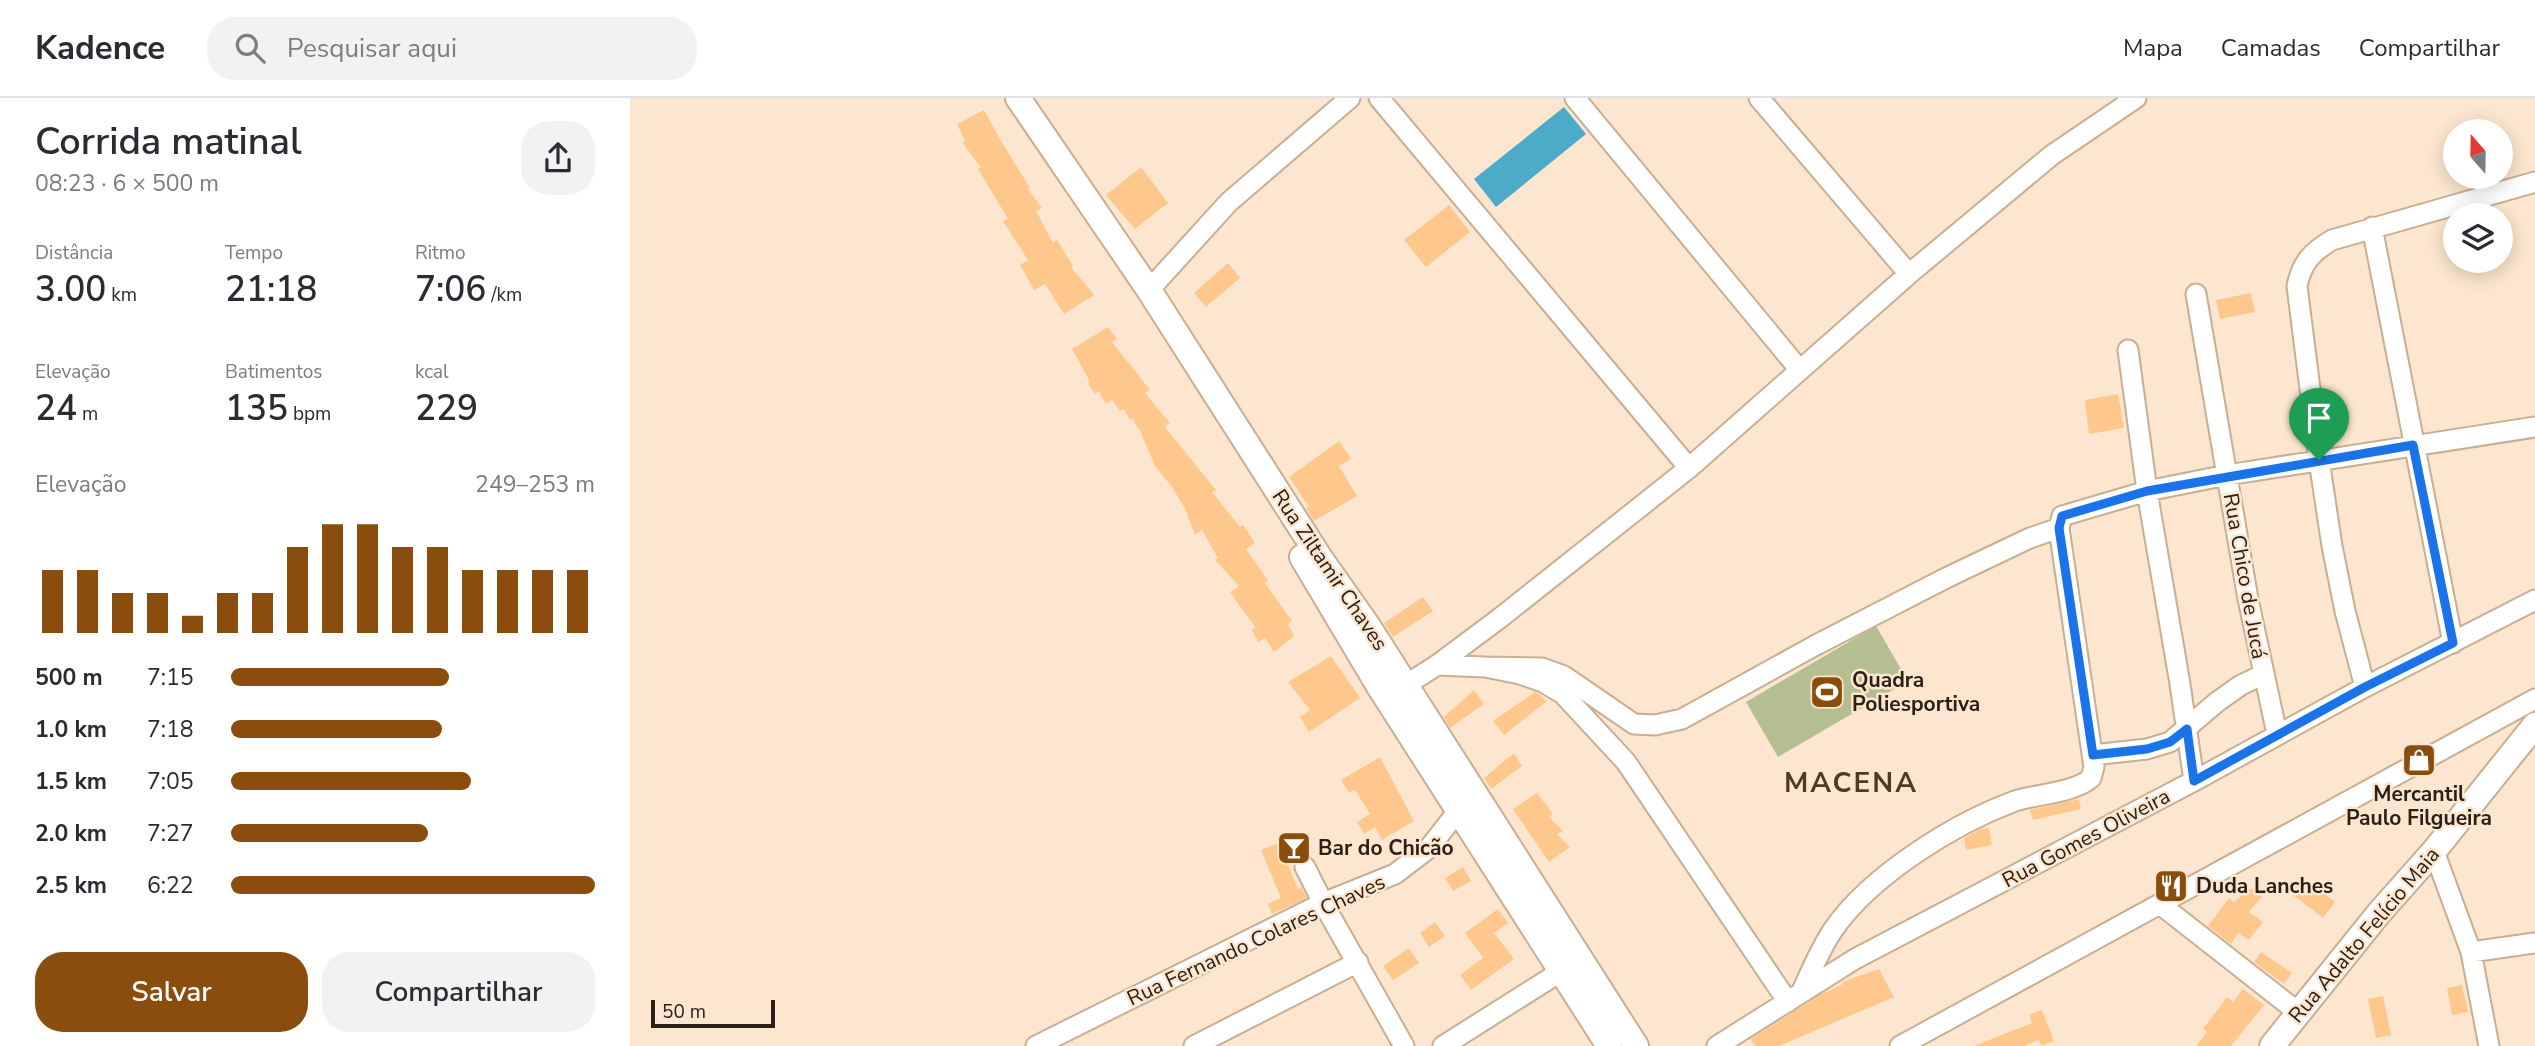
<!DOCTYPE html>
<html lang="pt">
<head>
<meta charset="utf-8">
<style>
	body { margin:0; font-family:"Nunito Sans",sans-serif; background:#f2f2f3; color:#2b2b33; height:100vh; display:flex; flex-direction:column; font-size:26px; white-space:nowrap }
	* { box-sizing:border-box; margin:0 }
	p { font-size:23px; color:#7c7c81 }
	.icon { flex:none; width:38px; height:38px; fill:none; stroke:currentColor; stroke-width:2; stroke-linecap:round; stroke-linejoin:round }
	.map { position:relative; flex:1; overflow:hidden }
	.details { display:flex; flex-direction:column; background:#fff; width:630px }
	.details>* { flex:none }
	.needle { width:46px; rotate:340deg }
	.buttons { position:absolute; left:1813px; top:21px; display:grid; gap:14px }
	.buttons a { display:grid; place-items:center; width:70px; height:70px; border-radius:50%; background:#fff; box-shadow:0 4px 18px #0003; font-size:35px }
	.scale { position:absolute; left:21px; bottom:18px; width:124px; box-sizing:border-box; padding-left:7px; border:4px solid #2a2016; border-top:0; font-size:19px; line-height:24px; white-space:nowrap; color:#2a2016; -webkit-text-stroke:5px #fce6cf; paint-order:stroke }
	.pin { position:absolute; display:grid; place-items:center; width:60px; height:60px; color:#fff; margin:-72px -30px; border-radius:50% 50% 50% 0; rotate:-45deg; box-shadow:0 0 7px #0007 }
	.pin .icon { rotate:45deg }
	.round { display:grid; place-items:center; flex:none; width:74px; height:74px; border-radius:28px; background:#f2f2f3 }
	.head { display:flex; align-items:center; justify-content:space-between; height:119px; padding:0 35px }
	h1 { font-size:38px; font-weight:600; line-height:52px }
	.figures { display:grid; grid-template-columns:repeat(3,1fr); gap:10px; height:119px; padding:7px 35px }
	.figures div { display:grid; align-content:center }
	.figures b { font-size:35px; font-weight:600 }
	.figures small { font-size:19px; font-weight:400 }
	.figures p { font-size:19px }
	.chart { height:196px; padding:14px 35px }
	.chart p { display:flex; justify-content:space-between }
	.chart svg { width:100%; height:126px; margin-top:7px; stroke:#8a4d0d; stroke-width:6 }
	.button { display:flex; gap:14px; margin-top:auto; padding:14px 35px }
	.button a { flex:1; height:80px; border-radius:28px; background:#8a4d0d; color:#fff; font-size:28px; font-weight:600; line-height:80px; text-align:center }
	.button a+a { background:#f2f2f3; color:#2b2b33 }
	ul { padding:0 35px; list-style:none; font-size:23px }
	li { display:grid; grid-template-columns:112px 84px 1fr; align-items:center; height:52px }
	li i { height:18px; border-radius:9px; background:#8a4d0d }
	header { display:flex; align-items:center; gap:42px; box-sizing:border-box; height:98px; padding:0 35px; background:#fff; border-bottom:2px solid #e1e1e2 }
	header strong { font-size:33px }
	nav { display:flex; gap:38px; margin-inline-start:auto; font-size:24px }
	.search { width:490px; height:63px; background:#f2f2f3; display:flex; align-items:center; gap:18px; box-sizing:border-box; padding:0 24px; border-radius:28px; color:#7c7c81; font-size:26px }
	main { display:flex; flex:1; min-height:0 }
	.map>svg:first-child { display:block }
	.green { fill:#b4be91 }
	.water { fill:#4babc8 }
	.building { fill:#fec88c }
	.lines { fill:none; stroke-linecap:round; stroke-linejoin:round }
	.minor-casing { stroke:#c8ae92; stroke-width:23 }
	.tertiary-casing { stroke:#c8ae92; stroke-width:28 }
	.minor { stroke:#fff; stroke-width:19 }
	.tertiary { stroke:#fff; stroke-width:24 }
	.route-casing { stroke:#fff; stroke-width:14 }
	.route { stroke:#1a73e8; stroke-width:9 }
	.labels { text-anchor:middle; stroke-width:5; stroke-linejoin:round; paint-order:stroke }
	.street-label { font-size:21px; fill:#2a2016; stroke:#fce6cf }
	.poi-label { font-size:21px; font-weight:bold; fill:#2a2016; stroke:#fce6cf; text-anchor:start }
	.district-label { font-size:28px; font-weight:bold; letter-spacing:2px; fill:#503b22; stroke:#fce6cf }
</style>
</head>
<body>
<header>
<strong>Kadence</strong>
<div class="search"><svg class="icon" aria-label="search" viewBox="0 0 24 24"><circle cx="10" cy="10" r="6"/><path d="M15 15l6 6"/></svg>Pesquisar aqui</div>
<nav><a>Mapa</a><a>Camadas</a><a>Compartilhar</a></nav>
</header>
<main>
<section class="details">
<div class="head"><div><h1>Corrida matinal</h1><p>08:23 · 6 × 500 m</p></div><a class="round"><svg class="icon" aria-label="share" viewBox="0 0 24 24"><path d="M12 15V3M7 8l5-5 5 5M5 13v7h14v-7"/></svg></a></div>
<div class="figures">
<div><p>Distância</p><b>3.00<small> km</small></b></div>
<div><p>Tempo</p><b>21:18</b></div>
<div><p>Ritmo</p><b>7:06<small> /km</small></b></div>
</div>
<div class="figures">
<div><p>Elevação</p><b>24<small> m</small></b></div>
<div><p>Batimentos</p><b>135<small> bpm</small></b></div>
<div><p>kcal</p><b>229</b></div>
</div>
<div class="chart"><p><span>Elevação</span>249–253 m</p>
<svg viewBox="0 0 160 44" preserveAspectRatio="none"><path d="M5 44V22M15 44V22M25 44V30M35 44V30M45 44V38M55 44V30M65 44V30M75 44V14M85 44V6M95 44V6M105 44V14M115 44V14M125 44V22M135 44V22M145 44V22M155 44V22"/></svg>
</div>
<ul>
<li><b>500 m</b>7:15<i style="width:60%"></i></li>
<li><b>1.0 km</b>7:18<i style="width:58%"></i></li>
<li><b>1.5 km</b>7:05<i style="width:66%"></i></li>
<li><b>2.0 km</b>7:27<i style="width:54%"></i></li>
<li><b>2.5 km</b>6:22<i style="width:100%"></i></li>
</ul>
<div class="button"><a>Salvar</a><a>Compartilhar</a></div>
</section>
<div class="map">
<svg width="1905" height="948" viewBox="0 0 1905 948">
	<rect width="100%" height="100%" fill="#fce6cf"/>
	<path class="green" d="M1246,528l32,55 -130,76 -32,-55z"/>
	<path class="water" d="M934,9l22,27 -90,73 -22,-28z"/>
	<path class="building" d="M354,12l17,31 29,47 -2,1 14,19 -6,3 17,32 4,-3 16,26 -2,1 23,28 -30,19 -19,-30 -11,6 -14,-25 8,-5 -25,-39 5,-2 -30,-50 3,-1 -18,-25 2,-2 -8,-17z
		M511,69l27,36 -33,26 -29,-34z
		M819,107l21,27 -44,35 -22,-27z
		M598,165l12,15 -34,29 -12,-14z
		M1621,195l4,19 -35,7 -4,-19z
		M478,229l9,12 -5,3 38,48 -5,3 25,30 -5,4 51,63 -4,2 28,35 3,-2 12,18 -9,6 22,31 -3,3 27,38 -4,3 6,12 -20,16 -9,-14 -7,4 -6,-12 3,-3 -25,-35 9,-6 -24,-26 3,-2 -16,-28 -7,5 -10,-26 -13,-22 -17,-21 -16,-38 -1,1 -6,-11 -2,2 -6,-11 -4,2 -8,-11 -6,4 -7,-13 -4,3 -7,-11 2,-1 -18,-33z
		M1488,296l6,34 -35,6 -4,-34z
		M709,343l12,18 -12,7 18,30 -43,25 -8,-13 3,-1 -20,-30z
		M793,499l10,14 -40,26 -9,-14z
		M701,558l29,42 -51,34 -9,-15 10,-7 -22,-28z
		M844,592l10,14 -34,24 -6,-11z
		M905,594l8,5 3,5 -42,33 -11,-14z
		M884,655l8,13 -31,23 -7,-11z
		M750,659l34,64 -32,19 -7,-13 -11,7 -7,-12 13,-8 -15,-24 -6,3 -8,-13z
		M907,695l16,21 -4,3 14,14 -6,3 13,13 -21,15 -36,-53z
		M1449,701l2,10 -48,11 -3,-10z
		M1359,730l3,17 -26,5 -2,-12 17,-9z
		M649,745l19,46 3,-2 6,11 -35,16 -4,-10 13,-6 -20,-48z
		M833,769l8,14 -18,10 -8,-13z
		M1672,779l33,25 -12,16 -33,-25z
		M1621,790l11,9 -13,15 14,10 -14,18 -11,-7 -7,11 -23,-18 21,-28 5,4z
		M868,811l10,14 -14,10 20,26 -43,31 -11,-15 23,-17 -18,-25z
		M805,824l10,14 -16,11 -9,-14z
		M779,850l10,15 -26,17 -10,-14z
		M1631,854l31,21 -8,11 -30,-22z
		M1249,871l15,28 -115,49h-24l-4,-7 69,-44 23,-11 -1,-2z
		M1832,887l6,27 -16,3 -5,-27z
		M1613,891l21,16 -33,41h-35l11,-14 -4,-3 24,-32 6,5z
		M1753,898l8,39 -15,3 -8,-39z
		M1412,912l12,31 -13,5 -2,-6 -15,6h-50l58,-23 -3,-8z"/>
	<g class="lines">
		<g class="minor-casing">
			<path id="minor" d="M749,0l310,370
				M945,0l224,271
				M1129,0l150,176
				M1742,129l81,416
				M519,192l80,-88 121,-104
				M1566,196l52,305 29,135
				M1498,252l19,141 33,193 14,97
				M807,567l48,2 35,7 23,8 20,12 63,68 162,240
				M855,569l57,1 22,8 70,48 21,1 27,-6 134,-74 130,-67 84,-40 29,-10
				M776,587l31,-20 63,-47 189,-150 220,-194 143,-119 84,-57
				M1735,589l-20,-76 -13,-65 -13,-86 -22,-174c5,-24 15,-34 35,-46l203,-58
				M1463,657l54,-6 23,-7 47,-40 24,-17 23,-11
				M1804,753l37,101 18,94
				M675,769l18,36 81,143
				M1531,807l138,108
				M1841,854l64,-9
				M1171,895c10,-21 19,-44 32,-63 37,-54 120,-106 182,-129 22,-7 59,-8 76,-23l3,-11 -35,-239 3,-12 85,-25 80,-16 308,-48
				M406,948l287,-143 72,-29 34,-26 29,-37
				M564,948l164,-84
				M813,948l117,-74
				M1087,948l138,-87 339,-178 171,-94 170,-87
				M1270,948l635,-347"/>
		</g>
		<g class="tertiary-casing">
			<path id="tertiary" d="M388,0l131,192 171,268 48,68 268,420
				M672,459l78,131 229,358
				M1642,948l107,-133 55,-62 101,-126"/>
		</g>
		<use href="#minor" class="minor"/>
		<use href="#tertiary" class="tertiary"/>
	</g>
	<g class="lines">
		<g class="route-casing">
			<path id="route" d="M1783,347l40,198 -88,44 -171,94 -7,-52 -17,13 -23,7 -54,6 -34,-227 3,-12 85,-25z"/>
		</g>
		<use href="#route" class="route"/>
	</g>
	<defs>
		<g id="stadium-square" transform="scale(1.75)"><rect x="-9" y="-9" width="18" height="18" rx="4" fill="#8a4d0d" stroke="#fce6cf"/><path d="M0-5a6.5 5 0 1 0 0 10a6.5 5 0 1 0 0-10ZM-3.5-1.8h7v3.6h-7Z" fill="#fff"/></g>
		<g id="shop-square" transform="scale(1.75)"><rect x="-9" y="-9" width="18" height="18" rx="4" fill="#8a4d0d" stroke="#fce6cf"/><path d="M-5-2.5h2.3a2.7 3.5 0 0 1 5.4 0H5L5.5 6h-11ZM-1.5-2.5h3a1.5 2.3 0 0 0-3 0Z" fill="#fff"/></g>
		<g id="bar-square" transform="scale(1.75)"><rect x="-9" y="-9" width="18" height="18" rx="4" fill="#8a4d0d" stroke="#fce6cf"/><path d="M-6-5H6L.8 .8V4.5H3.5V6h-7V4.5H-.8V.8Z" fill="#fff"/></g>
		<g id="restaurant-square" transform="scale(1.75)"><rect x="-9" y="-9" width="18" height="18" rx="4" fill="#8a4d0d" stroke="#fce6cf"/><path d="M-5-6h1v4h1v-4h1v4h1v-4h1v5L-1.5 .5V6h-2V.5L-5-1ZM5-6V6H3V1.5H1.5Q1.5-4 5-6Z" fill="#fff"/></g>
	</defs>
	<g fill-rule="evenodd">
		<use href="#stadium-square" x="1197" y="594"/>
		<use href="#shop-square" x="1789" y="662"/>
		<use href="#bar-square" x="664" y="750"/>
		<use href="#restaurant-square" x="1541" y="788"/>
	</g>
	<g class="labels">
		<g class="street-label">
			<text transform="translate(700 472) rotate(56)" y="7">Rua Ziltamir Chaves</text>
			<text transform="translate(1615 478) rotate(80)" y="7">Rua Chico de Jucá</text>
			<text transform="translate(1456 740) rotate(-28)" y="7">Rua Gomes Oliveira</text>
			<text transform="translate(1734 837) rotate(-50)" y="7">Rua Adalto Felício Maia</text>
			<text transform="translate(626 842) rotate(-25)" y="7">Rua Fernando Colares Chaves</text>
		</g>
		<g class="poi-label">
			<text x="1222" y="589">Quadra<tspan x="1222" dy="24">Poliesportiva</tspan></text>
			<text x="1789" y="703" text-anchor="middle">Mercantil<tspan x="1789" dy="24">Paulo Filgueira</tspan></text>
			<text x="688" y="757">Bar do Chicão</text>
			<text x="1566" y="795">Duda Lanches</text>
		</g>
		<g class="district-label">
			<text x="1221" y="694">MACENA</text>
		</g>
	</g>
</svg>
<div class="buttons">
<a><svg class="needle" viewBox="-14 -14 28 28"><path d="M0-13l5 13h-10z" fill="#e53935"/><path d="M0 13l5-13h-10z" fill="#7c7c81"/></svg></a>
<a><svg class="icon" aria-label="layers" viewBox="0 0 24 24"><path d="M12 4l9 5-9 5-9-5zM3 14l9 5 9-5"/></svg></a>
</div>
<div class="scale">50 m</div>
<div class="pin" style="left:1689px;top:362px;background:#1e9e55"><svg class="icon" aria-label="arrive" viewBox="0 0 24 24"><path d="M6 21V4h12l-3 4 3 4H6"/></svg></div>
</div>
</main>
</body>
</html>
